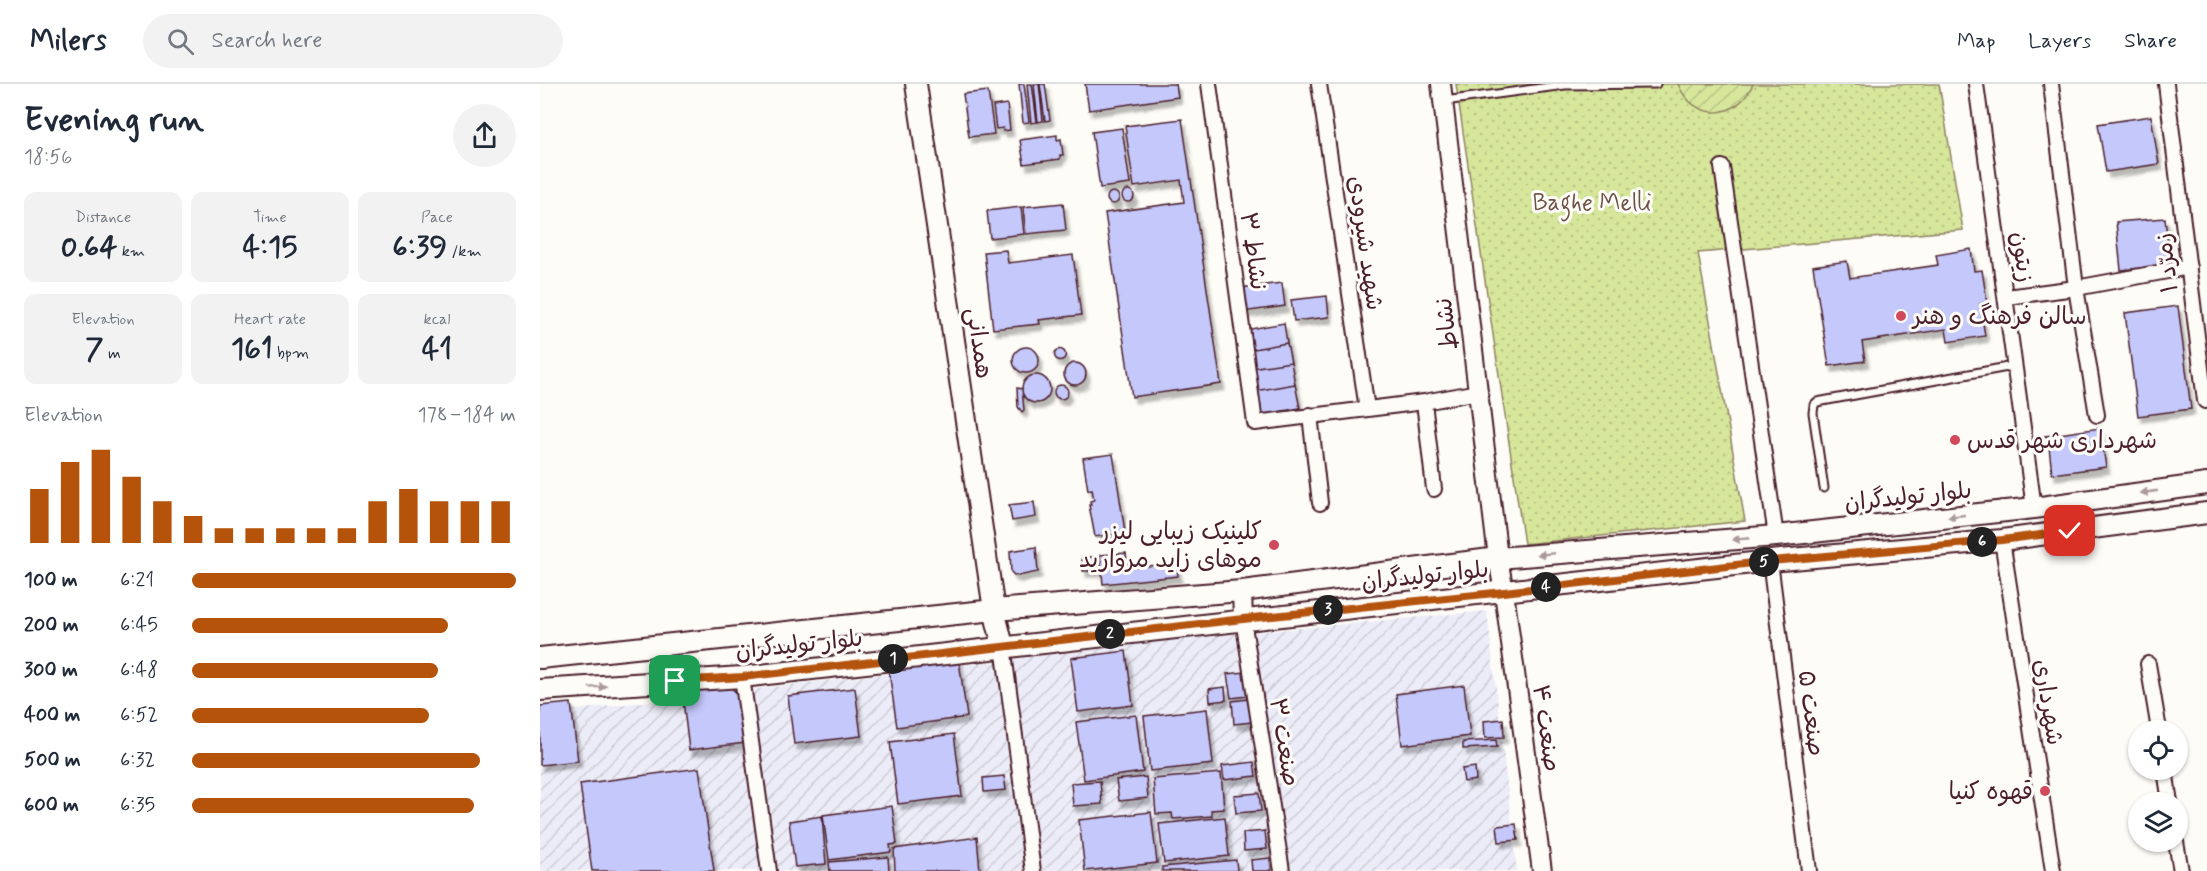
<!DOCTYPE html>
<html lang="en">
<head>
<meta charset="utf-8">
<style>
	body { margin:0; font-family:Mynerve,"Playpen Sans Arabic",sans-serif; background:#f2f2f3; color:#1f2937; height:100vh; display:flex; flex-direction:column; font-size:22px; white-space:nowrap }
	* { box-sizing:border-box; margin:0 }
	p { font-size:20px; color:#747a83 }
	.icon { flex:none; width:33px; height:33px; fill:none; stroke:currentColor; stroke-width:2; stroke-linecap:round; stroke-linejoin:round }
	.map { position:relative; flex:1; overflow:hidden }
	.drawer { display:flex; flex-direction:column; background:#fff; width:540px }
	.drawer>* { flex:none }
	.buttons { position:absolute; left:1588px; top:636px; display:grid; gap:12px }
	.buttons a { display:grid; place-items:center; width:60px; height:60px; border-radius:50%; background:#fff; box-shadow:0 2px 4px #0004; font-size:30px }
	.pin { position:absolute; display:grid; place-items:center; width:51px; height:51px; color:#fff; margin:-26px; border-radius:12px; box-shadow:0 3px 9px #0006 }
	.km { position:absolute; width:30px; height:30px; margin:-15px; border-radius:50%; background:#222; color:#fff; font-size:16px; line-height:30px; text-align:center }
	.round { display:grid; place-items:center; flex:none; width:63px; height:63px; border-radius:32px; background:#f2f2f3 }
	.head { display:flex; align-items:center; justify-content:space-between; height:102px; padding:0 24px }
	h1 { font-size:33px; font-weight:700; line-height:45px }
	.figures { display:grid; grid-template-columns:repeat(3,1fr); gap:9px; height:102px; padding:6px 24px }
	.figures div { display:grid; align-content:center; border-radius:12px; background:#f2f2f3; text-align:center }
	.figures b { font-size:30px; font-weight:700 }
	.figures small { font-size:16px; font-weight:400 }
	.figures p { font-size:16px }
	.chart { height:168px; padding:12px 24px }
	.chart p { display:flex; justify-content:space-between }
	.chart svg { width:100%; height:108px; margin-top:6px; stroke:#b45309; stroke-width:6 }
	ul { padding:0 24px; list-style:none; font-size:20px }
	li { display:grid; grid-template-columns:96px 72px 1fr; align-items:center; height:45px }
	li i { height:15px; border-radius:8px; background:#b45309 }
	header { display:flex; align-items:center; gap:36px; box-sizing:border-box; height:84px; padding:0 30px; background:#fff; border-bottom:2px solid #e0e1e3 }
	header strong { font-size:28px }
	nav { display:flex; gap:33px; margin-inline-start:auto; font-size:21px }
	.search { width:420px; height:54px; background:#f2f2f3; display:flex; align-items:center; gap:15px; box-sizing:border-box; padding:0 21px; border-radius:33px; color:#747a83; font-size:22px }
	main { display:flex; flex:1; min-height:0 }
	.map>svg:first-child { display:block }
	.industrial { fill:url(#industrial-furrows) }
	.park { fill:url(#park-dots); stroke:#908262; stroke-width:1.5 }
	.garden { fill:url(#garden-furrows); stroke:#908262; stroke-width:1.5 }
	.building { fill:#c5c8fb; stroke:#4a1f2b; stroke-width:1.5; filter:url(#shadow) }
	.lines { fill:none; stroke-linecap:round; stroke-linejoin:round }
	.service-casing { stroke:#4a1f2b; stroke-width:11 }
	.minor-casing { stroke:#4a1f2b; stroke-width:18 }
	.tertiary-casing { stroke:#4a1f2b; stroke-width:22 }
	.secondary-casing { stroke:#4a1f2b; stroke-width:24 }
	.service { stroke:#fdfcf7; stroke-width:7 }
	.minor { stroke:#fdfcf7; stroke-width:14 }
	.tertiary { stroke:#fdfcf7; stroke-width:18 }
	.secondary { stroke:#fdfcf7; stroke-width:20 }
	.oneway { fill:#ac999b }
	.route-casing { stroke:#fff; stroke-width:12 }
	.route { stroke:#b45309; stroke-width:8 }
	.poi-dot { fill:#d1495b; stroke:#fdfcf7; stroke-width:2 }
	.labels { text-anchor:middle; stroke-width:6; stroke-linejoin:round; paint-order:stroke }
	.park-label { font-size:24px; fill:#6d5147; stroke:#fdfcf7 }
	.street-label { font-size:24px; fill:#4a1f2b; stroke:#fdfcf7 }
	.poi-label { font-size:24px; fill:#4a1f2b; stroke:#fdfcf7; text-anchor:start }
</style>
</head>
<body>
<header>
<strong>Milers</strong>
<div class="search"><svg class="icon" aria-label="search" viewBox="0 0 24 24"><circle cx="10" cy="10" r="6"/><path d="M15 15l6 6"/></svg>Search here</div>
<nav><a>Map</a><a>Layers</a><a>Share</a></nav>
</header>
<main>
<section class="drawer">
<div class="head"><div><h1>Evening run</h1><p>18:56</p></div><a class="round"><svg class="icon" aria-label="share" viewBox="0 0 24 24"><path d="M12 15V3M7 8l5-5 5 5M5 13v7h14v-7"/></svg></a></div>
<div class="figures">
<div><p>Distance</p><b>0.64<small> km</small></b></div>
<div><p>Time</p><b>4:15</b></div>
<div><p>Pace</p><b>6:39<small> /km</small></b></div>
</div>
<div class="figures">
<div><p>Elevation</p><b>7<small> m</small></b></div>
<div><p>Heart rate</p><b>161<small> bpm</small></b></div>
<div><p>kcal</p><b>41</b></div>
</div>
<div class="chart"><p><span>Elevation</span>178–184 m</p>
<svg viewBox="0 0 160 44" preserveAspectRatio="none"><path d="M5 44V22M15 44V11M25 44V6M35 44V17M45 44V27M55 44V33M65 44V38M75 44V38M85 44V38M95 44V38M105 44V38M115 44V27M125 44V22M135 44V27M145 44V27M155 44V27"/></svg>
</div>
<ul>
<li><b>100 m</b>6:21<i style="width:100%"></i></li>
<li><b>200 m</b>6:45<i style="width:79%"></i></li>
<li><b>300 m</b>6:48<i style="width:76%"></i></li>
<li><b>400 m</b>6:52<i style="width:73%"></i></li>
<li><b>500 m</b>6:32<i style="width:89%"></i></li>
<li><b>600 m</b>6:35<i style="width:87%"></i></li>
</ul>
</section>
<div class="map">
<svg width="1667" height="787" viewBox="0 0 1667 787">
	<defs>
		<pattern id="industrial-furrows" width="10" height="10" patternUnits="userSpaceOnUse" patternTransform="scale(1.5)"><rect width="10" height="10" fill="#ececf8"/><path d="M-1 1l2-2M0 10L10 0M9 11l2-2" fill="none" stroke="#cccad5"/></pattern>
		<pattern id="park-dots" width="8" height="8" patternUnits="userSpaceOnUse" patternTransform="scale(1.5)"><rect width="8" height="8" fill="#d6e69a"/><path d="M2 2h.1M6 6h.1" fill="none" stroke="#b9c585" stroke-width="1.8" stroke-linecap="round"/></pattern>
		<pattern id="garden-furrows" width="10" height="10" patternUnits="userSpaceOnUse" patternTransform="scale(1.5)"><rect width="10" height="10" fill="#d6e69a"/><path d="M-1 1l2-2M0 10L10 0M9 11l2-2" fill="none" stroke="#b9c585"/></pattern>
		<filter id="shadow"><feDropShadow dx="3.5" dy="6" stdDeviation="1.5" flood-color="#0004"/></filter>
	</defs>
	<rect width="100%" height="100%" fill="#fdfcf7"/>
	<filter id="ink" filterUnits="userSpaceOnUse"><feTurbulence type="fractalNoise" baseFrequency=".0167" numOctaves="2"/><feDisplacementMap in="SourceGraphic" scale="12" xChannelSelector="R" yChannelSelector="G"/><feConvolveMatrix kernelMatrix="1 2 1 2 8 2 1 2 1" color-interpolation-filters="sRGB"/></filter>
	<g filter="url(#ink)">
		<path class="industrial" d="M947,527l30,260h-977v-157l595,-69v-4l57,-6 1,3z"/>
		<path class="park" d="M916,0h483l24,146 -265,23 47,268 -221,23z"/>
		<path class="garden" d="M1138,0h75c-16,37 -59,38 -75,0z"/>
		<path class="building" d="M479,0h5l5,38 -6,1z
			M487,0h5l5,38 -6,1z
			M494,0h5l4,37 -5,1z
			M500,0h5l5,36 -5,1z
			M545,0h91l2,13 -89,13z
			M448,7l6,43 -25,3 -6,-43z
			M467,20l3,26 -7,1v-3l-7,1 -3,-23z
			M1611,32l8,48 -53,8 -8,-48z
			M642,35l39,265 -89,13 -27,-184 79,-11 -3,-22 -47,7 -9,-61z
			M582,44l8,56 -30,4 -8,-56z
			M517,51v5l4,-1 2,16h-3v4l-36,5 -4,-24z
			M582 112a6 6 0 1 1 12 0a6 6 0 1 1-12 0Z
			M567 114a6 6 0 1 1 12 0a6 6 0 1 1-12 0Z
			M523,119l3,27 -40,4 -3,-27z
			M481,123l3,27 -34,4 -3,-27z
			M1625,134l5,47 -49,5 -5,-48z
			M1431,165l3,22 8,-1 5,32 -7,2 5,32 -37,6 -2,-13 -84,13 3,19 -36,5 -16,-100 34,-5 3,17 88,-13 -2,-10z
			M466,166l2,13 65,-8 8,60 -42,5 1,4 -47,5 -9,-77z
			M742,199l3,23 -43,6 -3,-24z
			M787,212l2,21 -35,4 -3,-21z
			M1638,222l13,103 -53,7 -13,-103z
			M744,239l3,20 -39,7 -3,-20z
			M747,259l4,19 -40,6 -3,-18z
			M473 276a13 13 0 1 1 26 0a13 13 0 1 1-26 0Z
			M514.5 271a5.5 5.5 0 1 1 11 0a5.5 5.5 0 1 1-11 0Z
			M751,278l4,22 -40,7 -4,-23z
			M524 290a11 11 0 1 1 22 0a11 11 0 1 1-22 0Z
			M482 305a14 14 0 1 1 28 0a14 14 0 1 1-28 0Z
			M755,300l5,24 -40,7 -5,-24z
			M514 308a7 7 0 1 1 14 0a7 7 0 1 1-14 0Z
			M477,304l5,1 2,21 -2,2 -4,-5z
			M1560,344l6,39 -54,7 -4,-36 -3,-2z
			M573,370l12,78 -30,5 -6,-32h2l-1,-4 4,-1 -2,-11 -4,1 -5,-32z
			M494,418l2,15 -24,4 -3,-16z
			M496,463l2,25 -20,4 -4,-1 -3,-3 -1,-21z
			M586,469l2,15 49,-5 1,13 -75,8 -3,-29z
			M542,473h14l1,14h-14z
			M586,567l7,54 -55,7 -7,-54z
			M419,577l8,56 -70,10 -8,-56z
			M705,588l3,24 -17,2 -4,-24z
			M924,601l6,51 -68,9 -6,-51z
			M189,602l10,9 6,48 -56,7 -7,-58z
			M685,603l1,13 -16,2 -1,-13z
			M315,604l6,48 -67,8 -6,-48z
			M709,615l3,23 -18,2 -2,-23z
			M31,619l7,58 -38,4v-59z
			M667,625l6,55 -63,7 -6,-55z
			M596,631l7,57 -59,8 -8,-58z
			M963,635l1,18 -19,1 -1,-17z
			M414,650l8,62 -64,8 -8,-62z
			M956,656l1,7 -34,2v-7z
			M714,678l2,14 -32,4 -2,-14z
			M935,683l1,13 -12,2 -2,-13z
			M159,684l15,103h-122l-12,-87z
			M681,689l3,36 -13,1 1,6 -39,3 -1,-6 -16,1 -3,-35z
			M464,692l2,14 -22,2 -1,-14z
			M606,693l2,21 -29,3 -3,-21z
			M560,697l2,23 -29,2 -2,-23z
			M719,709l2,18 -25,2 -2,-18z
			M352,722l5,38 -7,1 1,7 -62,8 -6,-45z
			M611,728l6,51 -72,8 -6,-51z
			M282,732l4,48 -31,3 -6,-46z
			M685,733l4,39 -65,7 -5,-39z
			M976,740l2,16 -19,2 -2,-16z
			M725,747l2,18 -23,2 -1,-18z
			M437,753l3,34h-85l-1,-22z
			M348,773l1,14h-59l-1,-9z
			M730,774l1,13h-19l-1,-11z
			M696,776l1,11h-75v-4z"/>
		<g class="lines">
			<g class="service-casing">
				<path id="service" d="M904,17l121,-16 91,-1
					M1284,404l-11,-75 1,-8 3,-3 196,-36"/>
			</g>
			<g class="minor-casing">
				<path id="minor" d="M669,0l46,339 169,-21 54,-10
					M779,0l48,325
					M1436,0l58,424
					M1511,0l25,204 21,127
					M1626,0l39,317
					M1182,83l54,369
					M1466,213l70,-9 113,-21
					M884,318l10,87
					M770,331l10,88
					M1462,456l51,331
					M1230,477l39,310
					M703,535l39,252
					M463,562l30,225
					M1608,580l11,66
					M202,593l27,194
					M1625,686l5,32
					M1636,758l5,29"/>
			</g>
			<g class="tertiary-casing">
				<path id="tertiary" d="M901,0l57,474 6,34 38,279
					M702,507l1,28"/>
			</g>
			<g class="secondary-casing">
				<path id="secondary" d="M376,0l78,526 9,36
					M0,574l454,-48 248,-19 256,-33 278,-22 258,-28 173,-24
					M0,606l202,-13 1028,-116 232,-21 205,-27"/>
			</g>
			<use href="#service" class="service"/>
			<use href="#minor" class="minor"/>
			<use href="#tertiary" class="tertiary"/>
			<use href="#secondary" class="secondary"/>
		</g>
		<defs><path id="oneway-solid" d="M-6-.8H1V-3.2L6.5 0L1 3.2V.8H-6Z" transform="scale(1.5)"/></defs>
		<g class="oneway">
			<use href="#oneway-solid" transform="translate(1609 408) rotate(172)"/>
			<use href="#oneway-solid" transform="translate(1416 432) rotate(174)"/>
			<use href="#oneway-solid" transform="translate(1201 455) rotate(175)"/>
			<use href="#oneway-solid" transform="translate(1006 470) rotate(175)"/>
			<use href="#oneway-solid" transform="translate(58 603) rotate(-4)"/>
		</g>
	</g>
	<g class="lines" filter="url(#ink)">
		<g class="route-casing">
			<path id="route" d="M135,597l67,-4 501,-58 261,-27 266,-31 232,-21 68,-9"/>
		</g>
		<use href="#route" class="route"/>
	</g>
	<g class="poi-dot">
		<circle cx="1361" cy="232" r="6"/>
		<circle cx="1415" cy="356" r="6"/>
		<circle cx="734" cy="461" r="6"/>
		<circle cx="1505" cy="707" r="6"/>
	</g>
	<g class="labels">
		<g class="park-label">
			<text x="1052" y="126">Baghe Melli</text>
		</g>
		<g class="street-label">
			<text transform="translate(826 159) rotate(82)" y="8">شهید شیرودی</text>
			<text transform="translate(714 167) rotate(82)" y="8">نشاط ۳</text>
			<text transform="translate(1483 173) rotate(82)" y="8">زیتون</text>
			<text transform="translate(1626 179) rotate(-97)" y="8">زمرّد ۱</text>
			<text transform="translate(906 240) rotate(-97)" y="8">نشاط</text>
			<text transform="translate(440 259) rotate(82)" y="8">همدانی</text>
			<text transform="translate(1368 412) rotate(-6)" y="8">بلوار تولیدگران</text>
			<text transform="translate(885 491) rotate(-6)" y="8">بلوار تولیدگران</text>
			<text transform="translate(259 560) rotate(-6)" y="8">بلوار تولیدگران</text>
			<text transform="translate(1509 618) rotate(81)" y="8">شهرداری</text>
			<text transform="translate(1272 629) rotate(83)" y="8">صنعت ۵</text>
			<text transform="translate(1007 644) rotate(82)" y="8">صنعت ۴</text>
			<text transform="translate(745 658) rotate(81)" y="8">صنعت ۳</text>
		</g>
		<g class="poi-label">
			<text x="1373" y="240">سالن فرهنگ و هنر</text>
			<text x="1427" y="364">شهرداری شهر قدس</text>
			<text x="722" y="455" text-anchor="end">کلینیک زیبایی لیزر<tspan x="722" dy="28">موهای زاید مروارید</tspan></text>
			<text x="1493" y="715" text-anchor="end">قهوه کنیا</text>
		</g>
	</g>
</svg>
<div class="buttons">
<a><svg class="icon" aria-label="locate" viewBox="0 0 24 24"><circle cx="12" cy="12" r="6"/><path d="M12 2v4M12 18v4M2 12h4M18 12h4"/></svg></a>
<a><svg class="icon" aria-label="layers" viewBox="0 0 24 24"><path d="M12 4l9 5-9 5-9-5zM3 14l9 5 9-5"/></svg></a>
</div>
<div class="pin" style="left:135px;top:597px;background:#1e9e55"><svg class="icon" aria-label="arrive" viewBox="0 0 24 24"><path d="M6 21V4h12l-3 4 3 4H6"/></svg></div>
<div class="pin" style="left:1530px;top:447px;background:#d93025"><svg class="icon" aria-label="check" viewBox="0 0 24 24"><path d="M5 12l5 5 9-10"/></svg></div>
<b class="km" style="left:353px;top:575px">1</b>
<b class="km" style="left:570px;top:550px">2</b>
<b class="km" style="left:788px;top:526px">3</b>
<b class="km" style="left:1006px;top:503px">4</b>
<b class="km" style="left:1224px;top:478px">5</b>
<b class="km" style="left:1442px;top:458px">6</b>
</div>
</main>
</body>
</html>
